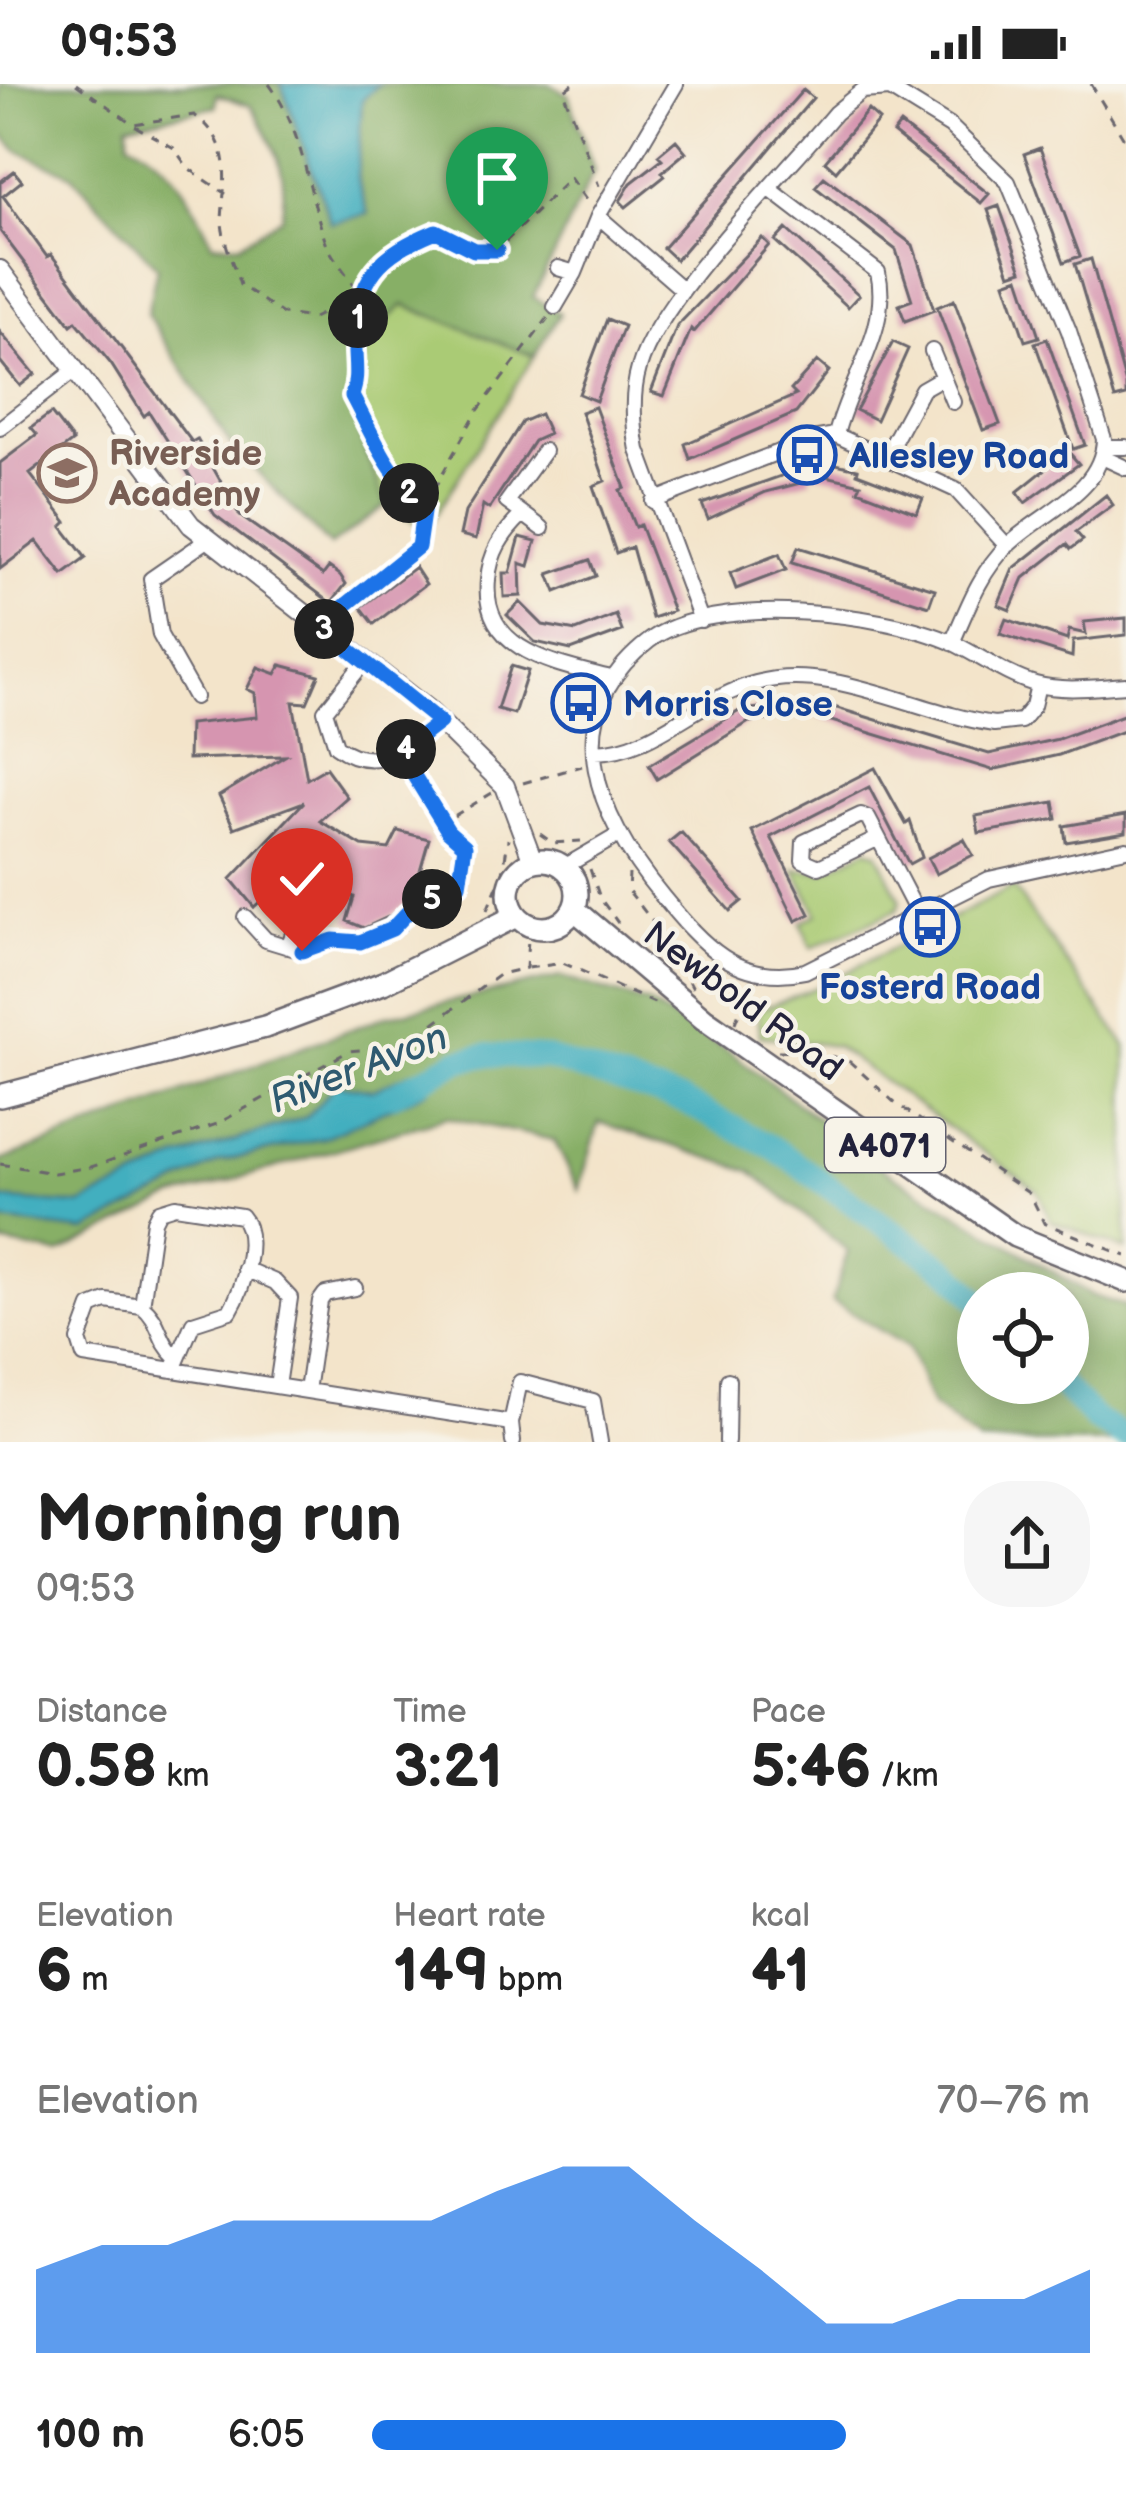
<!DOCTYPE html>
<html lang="en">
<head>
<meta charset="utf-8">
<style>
	body { margin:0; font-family:"Balsamiq Sans",sans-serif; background:#f6f6f6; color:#222; height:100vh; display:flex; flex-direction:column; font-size:45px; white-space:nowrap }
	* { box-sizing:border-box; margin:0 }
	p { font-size:39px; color:#767676 }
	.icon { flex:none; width:66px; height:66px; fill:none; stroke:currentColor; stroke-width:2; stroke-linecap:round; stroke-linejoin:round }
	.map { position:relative; height:1358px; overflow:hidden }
	.sheet { display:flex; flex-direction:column; background:#fff; flex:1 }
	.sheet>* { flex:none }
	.fabs { position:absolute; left:957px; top:1188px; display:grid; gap:24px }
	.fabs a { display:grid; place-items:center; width:132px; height:132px; border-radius:50%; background:#fff; box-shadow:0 6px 30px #0003; font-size:60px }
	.pin { position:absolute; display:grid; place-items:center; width:102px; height:102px; color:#fff; margin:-123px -51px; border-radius:50% 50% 50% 0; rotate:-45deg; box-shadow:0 0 12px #0007 }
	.pin .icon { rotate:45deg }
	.km { position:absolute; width:60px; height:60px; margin:-30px; border-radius:50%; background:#222; color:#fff; font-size:33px; line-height:60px; text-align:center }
	.round { display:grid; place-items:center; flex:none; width:126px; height:126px; border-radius:48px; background:#f6f6f6 }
	.overview { display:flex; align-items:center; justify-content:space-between; height:204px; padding:0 36px }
	h1 { font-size:66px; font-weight:600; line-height:90px }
	.figures { display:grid; grid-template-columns:repeat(3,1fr); gap:18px; height:204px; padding:12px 36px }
	.figures div { display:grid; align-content:center }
	.figures b { font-size:60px; font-weight:600 }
	.figures small { font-size:33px; font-weight:400 }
	.figures p { font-size:33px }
	.chart { height:336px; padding:24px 36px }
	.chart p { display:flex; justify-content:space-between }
	.chart svg { width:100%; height:216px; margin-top:12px; fill:#1a73e8; opacity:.7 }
	ul { padding:0 36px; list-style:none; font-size:39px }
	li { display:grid; grid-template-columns:192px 144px 1fr; align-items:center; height:90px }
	li i { height:30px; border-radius:15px; background:#1a73e8 }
	.status { display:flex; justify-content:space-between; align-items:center; height:84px; padding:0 60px; background:#fff; direction:ltr }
	.status svg { height:33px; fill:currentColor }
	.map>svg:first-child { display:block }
	.green { fill:#aacb74; stroke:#667658; stroke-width:3 }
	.forest { fill:#87af66; stroke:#546850; stroke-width:3; fill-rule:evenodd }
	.water { fill:#42afbf; stroke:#32687d; stroke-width:3 }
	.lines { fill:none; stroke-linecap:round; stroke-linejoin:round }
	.river { stroke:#42afbf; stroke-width:24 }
	.building { fill:#d695b0 }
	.minor-casing { stroke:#6b666d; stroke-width:18 }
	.major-casing { stroke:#6b666d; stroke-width:22 }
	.highway-casing { stroke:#6b666d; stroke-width:26 }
	.path { stroke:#6b666d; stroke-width:3; stroke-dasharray:9 9; stroke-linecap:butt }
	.minor { stroke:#fff; stroke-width:14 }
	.major { stroke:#fff; stroke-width:18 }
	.highway { stroke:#fff; stroke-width:21 }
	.route-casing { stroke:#fff; stroke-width:24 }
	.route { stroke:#1a73e8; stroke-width:15 }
	.labels { text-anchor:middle; stroke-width:9; stroke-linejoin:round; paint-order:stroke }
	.shield { fill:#f7f3e8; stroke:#62616f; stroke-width:3 }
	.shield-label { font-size:33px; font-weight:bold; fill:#22223b }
	.education-label { font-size:36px; font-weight:bold; fill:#785e54; stroke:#f7f3e8; text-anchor:start }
	.transit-label { font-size:36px; font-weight:bold; fill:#164399; stroke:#f7f3e8; text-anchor:start }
	.street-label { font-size:36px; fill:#22223b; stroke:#f7f3e8 }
	.water-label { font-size:39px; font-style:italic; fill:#2f5a70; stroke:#f7f3e8 }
</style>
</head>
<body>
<div class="status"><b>09:53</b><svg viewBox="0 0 49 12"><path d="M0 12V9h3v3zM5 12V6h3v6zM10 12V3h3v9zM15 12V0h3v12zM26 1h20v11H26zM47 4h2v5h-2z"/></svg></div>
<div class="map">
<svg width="1126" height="1358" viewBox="0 0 1126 1358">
	<rect width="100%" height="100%" fill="#f7f3e8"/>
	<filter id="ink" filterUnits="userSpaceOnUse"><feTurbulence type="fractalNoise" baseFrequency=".00833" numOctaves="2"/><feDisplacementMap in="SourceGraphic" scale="24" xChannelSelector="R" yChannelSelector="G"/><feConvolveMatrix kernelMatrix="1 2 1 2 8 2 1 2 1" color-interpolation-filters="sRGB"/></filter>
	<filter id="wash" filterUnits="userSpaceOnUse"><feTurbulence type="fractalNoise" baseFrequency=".004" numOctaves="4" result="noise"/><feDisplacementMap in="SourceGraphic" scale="48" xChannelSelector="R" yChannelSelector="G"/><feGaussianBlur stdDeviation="2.7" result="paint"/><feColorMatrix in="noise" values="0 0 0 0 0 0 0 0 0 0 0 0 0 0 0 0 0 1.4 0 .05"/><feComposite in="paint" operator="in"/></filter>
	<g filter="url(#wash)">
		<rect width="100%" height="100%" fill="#f3e4ca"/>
		<path class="green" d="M404,220l130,52 -108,174 -40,-25 -38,-104 23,-68z
			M867,765l10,3 24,49 -4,9 -86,38 -10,-25 16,-9 -22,-44 28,2z
			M1013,803l113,159v204l-75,-29 -13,-30 -203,-145 -75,-10 -2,-26 59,-23z"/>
		<path class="forest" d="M0,0h281l50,138 37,-8 -11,-36 5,-79 17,-15h170l19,10 26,77 -61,126 27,17 -26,42 -130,-51c-82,69 -49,115 -18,200l-56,41 -99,-101 -84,-131 10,-47 -85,-92 -56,-25 -16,-18zM217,10l34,12c24,39 39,66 30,112l-41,26 -28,-1c-20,-43 -38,-81 -83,-102l-2,-17 89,-17z
			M560,893l86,26 84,49 155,118 208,126 33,10v136h-147l-47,-36 -24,-59 -76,-46 16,-50 -97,-80 -152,-49 -20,68 -25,-50 -108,-23 -274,81 -114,56 -58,-11v-82l386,-145zM978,1209h90v90h-90z"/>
		<path class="water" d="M281,0h98l-17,16 -5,78 11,36 -37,9z
			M412,988l16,19 -105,47 -104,24 -133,69 -86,-10v-22l80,6 100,-47 127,-41 29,-33 36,6z"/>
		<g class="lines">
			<path class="river" d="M392,1011l67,-35 29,-5 58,3 136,43 92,47 178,125 26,27
				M1059,1299l38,38 29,16"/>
		</g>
		<g id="blocks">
			<path class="building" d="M803,6l10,8 -137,162 -13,-12z
				M868,26l11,10 -43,51 -11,-10z
				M900,40l89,70 -8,9 -88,-70z
				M676,56l10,12 -24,20 3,4 -39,31 -6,-6 11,-18 31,-24 -4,-4z
				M1040,64l40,108 -16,6 -40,-108z
				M14,87l8,10 -19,15 44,61 4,-3 141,188 5,-3 43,77 83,59 6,-8 11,8 6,9 -15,19 -116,-88 -66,-103 -5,4 -33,-52 -35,-43 -5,4 -71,-94v-49z
				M824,93l89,68 21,65 -29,11 -6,-16 13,-5 -16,-50 -81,-63z
				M999,122l23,64 -12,4 -22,-64z
				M786,145l73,66 -11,12 -73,-66z
				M762,154l7,7 -75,87 -3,-3 -27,67 -13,-4 26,-66z
				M1091,175l35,125v12l-11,3 -40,-135z
				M1019,193l20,60 -14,4 -20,-59z
				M954,216l46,124 -17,6 -46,-123z
				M607,235l17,7 -28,75 -17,-7z
				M0,248l35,42 -15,12 -20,-25z
				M1047,255l38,106 -12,4 -38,-106z
				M893,258l15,7 -32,71 -20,-10z
				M817,277l12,10 -33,42 -106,46 -5,-15 111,-49 -5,-5z
				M595,323l30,81 -5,2 15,37 5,-2 33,86 -21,7 -20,-71 -16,6 -23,-67 12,-5 -24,-69z
				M51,329l22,28 -43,33 37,48 -5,5 24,31 -23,17 -26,-34 -37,28v-106l37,-28 -6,-7z
				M540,330l9,20 -15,7 -45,68 -6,-4 -7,34 -16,-4 5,-23 57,-90z
				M1068,367l11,13 -54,39 -8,-11z
				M823,377l35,8 -1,4 66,25 -6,15 -59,-23 3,-6 -52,-12 3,8 -46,12 -58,27 -6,-15z
				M1106,411l7,10 -37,27 7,8 -12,9 -4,-5 -43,34 -14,32 -12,-5 15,-36z
				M520,453l16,4 -7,25 -9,-3 1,33 -17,1 -1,-24h7z
				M798,463l137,42 -6,17 -137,-43z
				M779,470l7,16 -50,19 -6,-16z
				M590,476l6,16 -40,16 -7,-18z
				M415,483l11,17 -52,40 -13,-17z
				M520,518l23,23 33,6 40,-16 6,16 -51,19 -36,-8 -28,-27z
				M1126,534v17l-53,6 -1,16 -72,-23 6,-15 61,21 2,-10 17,4 -2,-12z
				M281,581l38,10 -12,28 -14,-1 14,77 19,-11 21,29 -27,24 42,25 27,3 9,-18 31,8 -17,59 -20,17 -28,13 -17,-7 7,-24 -55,-31 -45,41 -23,-28 73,-77 -70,26 -15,-32 66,-40 -97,3 1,-35 68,-7 -2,-24 -8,-4 11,-22 18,7z
				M511,582l17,5 -14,43 -17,-5z
				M817,618l172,52 69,-15 68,-25v16l-67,25 -67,15 -180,-55 -63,7 -92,57 -8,-14 92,-55z
				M875,684l31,56 4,-3 12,36 -13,7 -40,-77 -98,50 39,77 -14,7 -44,-90z
				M1054,718l3,17 -78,14 -3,-17z
				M1126,731v17l-60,10 -2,-16z
				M681,748l61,69 -12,10 -61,-69z
				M964,755l9,16 -37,19 -8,-16z"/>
		</g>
	</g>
	<g filter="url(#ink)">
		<use href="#blocks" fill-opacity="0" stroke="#6b666d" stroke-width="3"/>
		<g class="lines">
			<g class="minor-casing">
				<path id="minor" d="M676,0l-78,132 85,74
					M771,106l107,82c13,57 -29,108 -42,163
					M558,184l17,5 23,-57
					M555,223l20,-34
					M932,267l21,51
					M0,344l76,-59
					M1104,363h22
					M886,372l36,-67 21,-12
					M1102,373l24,11
					M653,417l159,-62 24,-4 120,55 51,56
					M522,431c-20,19 -32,38 -34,65 -7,73 70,84 126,99
					M542,444l-35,-26 37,-51
					M701,536l-63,-170c-5,-27 -7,-55 1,-82 20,-71 145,-193 196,-255l27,-22 28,-2 60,37 58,56 61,149 35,108c-1,53 -64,74 -97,107 -27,26 -40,63 -55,97
					M320,542l98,-79
					M365,577l-40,50 11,35c39,29 72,2 104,-24
					M1126,601c-29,2 -63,7 -91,-1 -30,-9 -55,-28 -82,-41 -68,-31 -242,-50 -304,-2 -97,75 -50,179 14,256 39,47 75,89 142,74l184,-92 137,-30
					M195,613l-35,-62 -9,-56 58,-40
					M595,668c61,-1 103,-54 161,-69 76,-21 163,31 238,41l27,-3 12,-15 5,-21
					M877,755l-58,28 -16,-7 1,-18 57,-27 7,3 50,96
					M564,783l53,-31
					M245,833l21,23 36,11 31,-11 27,2 40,-18 7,-11 52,-28 6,-39 -17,-15 -48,-78
					M288,863l11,-29
					M245,1185l30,13 15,16 -13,88
					M142,1222c19,15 16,35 33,50
					M173,1286l20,-47 37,-12c13,-22 30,-74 11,-95l-66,-10 -16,5 -5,10 -12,85 -36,-5 -15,6 -12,33 5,16 427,67 9,-41 73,19 7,41
					M307,1307l13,-90 5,-7 30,-6
					M511,1339l2,19
					M727,1358l1,-62"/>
			</g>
			<g class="major-casing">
				<path id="major" d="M0,186l191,255 237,185 77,76 28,75"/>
			</g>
			<g class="highway-casing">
				<path id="highway" d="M509 810a34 34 0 1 1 68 0a34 34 0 1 1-68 0Z
					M574,825l130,110 311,217 111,45
					M0,1012l265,-69 118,-44 133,-67"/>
			</g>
			<path class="path" d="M76,0l57,40 61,-9c40,27 30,65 28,105 0,19 12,46 18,65l43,29 30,4 46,-23 33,-46 45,-18 37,19h23l73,-72 19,26
				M269,0c34,46 38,103 56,156 7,20 26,36 34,55 3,7 -4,91 -7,101 22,41 37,79 72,111l-4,27
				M573,0l-10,7 36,95
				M1091,0l35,58
				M135,42l39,22 14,20 38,26
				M425,421l51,-92 72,-95
				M523,699l59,-17
				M454,732l38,-23
				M540,750l13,9 28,-2
				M590,785l10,29 18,25
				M629,790l-1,16 42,54 23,44
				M487,826l16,-37 5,-34
				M528,884l35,-5 96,42
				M735,939l16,-42
				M778,967h36l36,11 45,41 135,91 14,29 82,33
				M0,1080l54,9 37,-6 126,-43 132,-73 54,-5 97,-72 26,-6 2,-29"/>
			<use href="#minor" class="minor"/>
			<use href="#major" class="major"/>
			<use href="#highway" class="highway"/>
		</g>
	</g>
	<g class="lines" filter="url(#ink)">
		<g class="route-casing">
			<path id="route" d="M302,867l31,-11 27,2 32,-13 15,-16 52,-28 6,-39 -17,-15 -48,-78 40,-31 -120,-96 98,-79 6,-41c-36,-31 -50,-69 -72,-110 7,-21 2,-35 3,-55 3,-65 23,-86 81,-110l38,19h23"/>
		</g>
		<use href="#route" class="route"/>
	</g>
	<defs>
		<g id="bus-ring" transform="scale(3)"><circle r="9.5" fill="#f7f3e8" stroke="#1a4fb4" stroke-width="1.5"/><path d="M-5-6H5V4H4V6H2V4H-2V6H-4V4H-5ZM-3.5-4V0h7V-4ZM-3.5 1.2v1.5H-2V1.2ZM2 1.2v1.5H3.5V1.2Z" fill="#1a4fb4"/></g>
		<g id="school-ring" transform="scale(3)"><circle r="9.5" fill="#f7f3e8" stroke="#8d6e63" stroke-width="1.5"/><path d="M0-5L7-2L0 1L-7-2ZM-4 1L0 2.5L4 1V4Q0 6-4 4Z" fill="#8d6e63"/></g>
	</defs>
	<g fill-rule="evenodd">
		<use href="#bus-ring" x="807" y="371"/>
		<use href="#school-ring" x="67" y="389"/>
		<use href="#bus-ring" x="581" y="619"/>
		<use href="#bus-ring" x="930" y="843"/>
	</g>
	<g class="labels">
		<rect class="shield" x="825" y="1034" width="120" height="54" rx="9"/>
		<g class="shield-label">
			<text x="885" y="1073">A4071</text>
		</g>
		<g class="education-label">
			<text x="109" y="381">Riverside<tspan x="109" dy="41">Academy</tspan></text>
		</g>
		<g class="transit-label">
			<text x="849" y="384">Allesley Road</text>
			<text x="623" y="632">Morris Close</text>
			<text x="930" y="915" text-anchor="middle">Fosterd Road</text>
		</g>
		<g class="street-label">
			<text transform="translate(744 916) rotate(37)" y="13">Newbold Road</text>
		</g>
		<g class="water-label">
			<text transform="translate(358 983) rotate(-21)" y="14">River Avon</text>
		</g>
	</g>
</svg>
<div class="fabs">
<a><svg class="icon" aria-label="locate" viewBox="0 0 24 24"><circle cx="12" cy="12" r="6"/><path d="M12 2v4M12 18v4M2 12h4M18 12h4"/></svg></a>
</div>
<div class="pin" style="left:497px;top:166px;background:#1e9e55"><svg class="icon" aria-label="arrive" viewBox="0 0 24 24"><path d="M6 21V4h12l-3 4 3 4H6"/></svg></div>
<div class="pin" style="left:302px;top:867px;background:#d93025"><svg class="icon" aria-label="check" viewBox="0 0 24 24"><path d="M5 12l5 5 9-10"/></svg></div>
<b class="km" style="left:358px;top:234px">1</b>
<b class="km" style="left:409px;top:409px">2</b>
<b class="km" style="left:324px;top:545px">3</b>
<b class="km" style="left:406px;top:665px">4</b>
<b class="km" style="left:432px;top:815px">5</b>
</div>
<section class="sheet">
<div class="overview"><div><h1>Morning run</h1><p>09:53</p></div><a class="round"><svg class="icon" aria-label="share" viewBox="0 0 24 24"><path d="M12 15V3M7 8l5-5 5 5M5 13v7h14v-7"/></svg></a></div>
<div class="figures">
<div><p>Distance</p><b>0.58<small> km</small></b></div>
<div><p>Time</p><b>3:21</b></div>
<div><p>Pace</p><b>5:46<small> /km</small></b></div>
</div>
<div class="figures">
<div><p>Elevation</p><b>6<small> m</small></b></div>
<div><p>Heart rate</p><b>149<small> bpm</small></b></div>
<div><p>kcal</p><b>41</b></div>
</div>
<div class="chart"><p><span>Elevation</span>70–76 m</p>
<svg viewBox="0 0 160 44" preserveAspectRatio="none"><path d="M0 44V27L10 22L20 22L30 17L40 17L50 17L60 17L70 11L80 6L90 6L100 17L110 27L120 38L130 38L140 33L150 33L160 27V44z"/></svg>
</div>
<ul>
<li><b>100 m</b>6:05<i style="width:66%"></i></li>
</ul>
</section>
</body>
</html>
